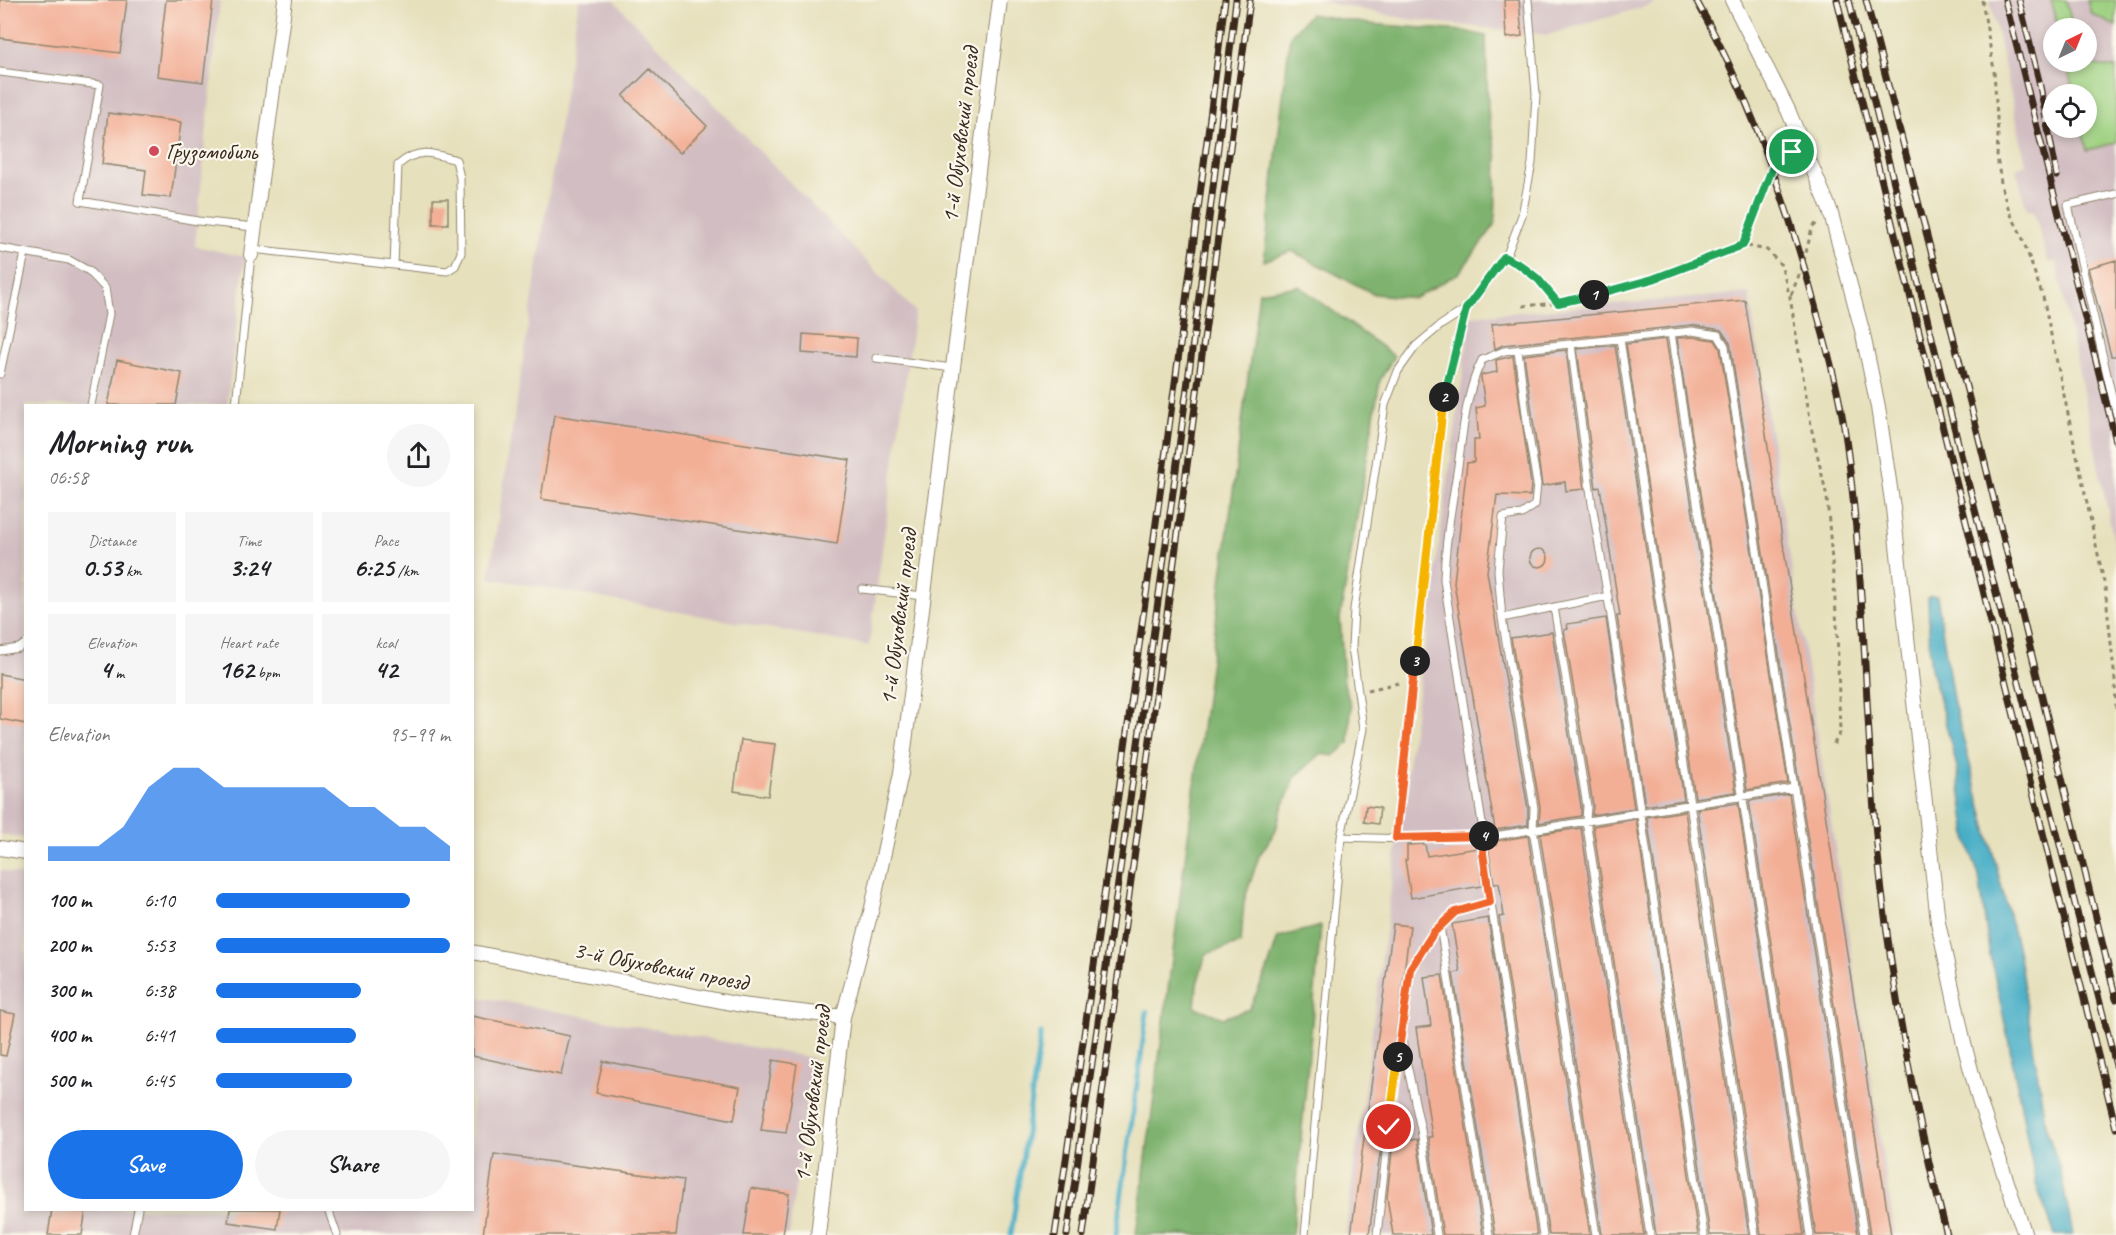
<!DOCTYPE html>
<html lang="en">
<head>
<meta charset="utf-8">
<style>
	body { margin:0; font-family:Caveat,sans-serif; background:#f6f6f6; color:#202124; height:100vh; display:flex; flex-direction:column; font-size:22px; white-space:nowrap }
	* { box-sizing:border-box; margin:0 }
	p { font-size:20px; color:#757577 }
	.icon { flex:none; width:33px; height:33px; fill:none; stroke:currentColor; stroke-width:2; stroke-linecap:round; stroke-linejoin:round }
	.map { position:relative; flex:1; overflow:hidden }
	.details { position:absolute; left:24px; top:404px; width:450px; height:807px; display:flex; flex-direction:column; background:#fff; border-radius:0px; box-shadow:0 3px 9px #0003 }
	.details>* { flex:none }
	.needle { width:39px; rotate:43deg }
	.controls { position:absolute; left:2043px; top:18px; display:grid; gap:12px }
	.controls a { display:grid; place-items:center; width:54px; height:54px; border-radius:50%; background:#fff; box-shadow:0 3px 9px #0003; font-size:30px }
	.pin { position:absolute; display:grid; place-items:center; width:51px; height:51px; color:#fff; margin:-26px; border:3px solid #fff; border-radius:50%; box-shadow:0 2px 6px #0007 }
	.km { position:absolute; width:30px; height:30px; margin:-15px; border-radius:50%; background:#222; color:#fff; font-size:16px; line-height:30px; text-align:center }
	.round { display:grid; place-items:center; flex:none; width:63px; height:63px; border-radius:32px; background:#f6f6f6 }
	.headline { display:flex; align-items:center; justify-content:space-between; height:102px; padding:0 24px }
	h1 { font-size:33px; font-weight:700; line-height:45px }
	.stats { display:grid; grid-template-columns:repeat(3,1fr); gap:9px; height:102px; padding:6px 24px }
	.stats div { display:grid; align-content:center; border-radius:0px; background:#f6f6f6; text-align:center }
	.stats b { font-size:26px; font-weight:700 }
	.stats small { font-size:16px; font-weight:400 }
	.stats p { font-size:16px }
	.chart { height:168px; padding:12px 24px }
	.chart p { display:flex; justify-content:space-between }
	.chart svg { width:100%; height:108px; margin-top:6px; fill:#1a73e8; opacity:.7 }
	.button { display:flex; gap:12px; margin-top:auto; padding:12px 24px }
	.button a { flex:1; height:69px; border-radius:36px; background:#1a73e8; color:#fff; font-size:24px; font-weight:700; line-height:69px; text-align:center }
	.button a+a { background:#f6f6f6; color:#202124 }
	ul { padding:0 24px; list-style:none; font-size:20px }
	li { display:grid; grid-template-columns:96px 72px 1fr; align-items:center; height:45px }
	li i { height:15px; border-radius:8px; background:#1a73e8 }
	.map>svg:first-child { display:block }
	.industrial { fill:#d2bec2; fill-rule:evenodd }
	.green { fill:#9dd080; stroke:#6c7d4f; stroke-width:1.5 }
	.forest { fill:#7eb26e; stroke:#5c6e46; stroke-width:1.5 }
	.water { fill:#47aec6; stroke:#416c72; stroke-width:1.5 }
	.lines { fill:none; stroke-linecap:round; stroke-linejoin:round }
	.stream { stroke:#47aec6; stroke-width:5 }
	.building { fill:#f3af96 }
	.service-casing { stroke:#90856d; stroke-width:9 }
	.minor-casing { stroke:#90856d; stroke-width:16 }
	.path { stroke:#90856d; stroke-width:3; stroke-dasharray:4.5 4.5; stroke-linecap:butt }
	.service { stroke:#fff; stroke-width:7 }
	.minor { stroke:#fff; stroke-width:14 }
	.rail-casing { stroke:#3b2a1e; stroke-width:7 }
	.rail { stroke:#fbf7ec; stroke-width:4.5; stroke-dasharray:14; stroke-linecap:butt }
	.split-1-casing { stroke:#fff; stroke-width:12 }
	.split-2-casing { stroke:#fff; stroke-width:12 }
	.split-3-casing { stroke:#fff; stroke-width:12 }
	.split-4-casing { stroke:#fff; stroke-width:12 }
	.split-5-casing { stroke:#fff; stroke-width:12 }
	.split-6-casing { stroke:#fff; stroke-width:12 }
	.split-1 { stroke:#22a559; stroke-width:8 }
	.split-2 { stroke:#22a559; stroke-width:8 }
	.split-3 { stroke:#f5b400; stroke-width:8 }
	.split-4 { stroke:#f0652b; stroke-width:8 }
	.split-5 { stroke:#f0652b; stroke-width:8 }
	.split-6 { stroke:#f5b400; stroke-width:8 }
	.poi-dot { fill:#d1495b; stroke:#fbf7ec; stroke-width:2 }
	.labels { text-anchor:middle; stroke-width:4.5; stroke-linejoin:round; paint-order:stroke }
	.street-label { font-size:24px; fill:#3b2a1e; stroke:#fbf7ec }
	.poi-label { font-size:24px; fill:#3b2a1e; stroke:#fbf7ec; text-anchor:start }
</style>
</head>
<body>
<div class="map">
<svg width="2116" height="1235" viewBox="0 0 2116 1235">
	<rect width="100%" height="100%" fill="#fbf7ec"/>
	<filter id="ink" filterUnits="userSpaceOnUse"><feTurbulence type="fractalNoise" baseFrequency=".0167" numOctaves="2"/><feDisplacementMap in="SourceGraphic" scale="12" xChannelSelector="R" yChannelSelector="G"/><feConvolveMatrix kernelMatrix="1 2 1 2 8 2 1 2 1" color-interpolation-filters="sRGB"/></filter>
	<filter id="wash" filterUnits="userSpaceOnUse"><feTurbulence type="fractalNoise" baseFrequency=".008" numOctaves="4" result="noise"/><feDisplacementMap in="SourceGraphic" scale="24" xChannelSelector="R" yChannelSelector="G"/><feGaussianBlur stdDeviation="1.35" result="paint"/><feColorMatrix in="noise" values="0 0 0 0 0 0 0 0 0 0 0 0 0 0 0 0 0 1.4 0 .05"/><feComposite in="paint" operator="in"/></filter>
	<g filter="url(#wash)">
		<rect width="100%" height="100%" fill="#e6e0bc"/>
		<path class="industrial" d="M0,0h220l-25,246 50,11 -18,148h-201l-1,433 -25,-4z
			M579,0h34l302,311 -46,335 -380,-68z
			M1315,0h337l2,4 -107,31 -140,-16z
			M1990,0h126v551l-60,-289h-8l-14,-51 -7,-1 -11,-42 10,-4zM2054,28h32v34h-32zM2054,94h32v34h-32z
			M1749,293l146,942h-550l49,-369 77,-550z
			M0,870l25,6 1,333h446l1,-213 340,62 -24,177h-789z"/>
		<path class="green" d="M2051,0h15l7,28h-15z
			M2087,0h29v26l-25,-12z
			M2066,62h20l2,2 28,4v75l-29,7 -5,-22h4v-34h-12z"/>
		<path class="forest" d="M1310,14l59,10 95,7 22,5 2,75 9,46 -2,68 -36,48 -44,25 -41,-4 -82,-43 -28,10 26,-225z
			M1299,286l95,70 -14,24 -40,239 4,64 7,24 -2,36 -15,13 -13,-2 -25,22 -15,35 -5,19 -17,26 -15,45 -3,42 -35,11 -9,30 -2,23 28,11 26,-9 18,-38 11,-34 43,-11 -29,309h-156l123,-943z"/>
		<path class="water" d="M1931,596h6l16,103 65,251 28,178 14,41 13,66h-18l-19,-51 -30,-156 -17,-77 -10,-75 -11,-33 -11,-76 -27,-103 -2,-66z"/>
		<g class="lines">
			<path class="stream" d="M1011,1235l30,-202
				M1116,1235l31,-223"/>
		</g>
		<g id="blocks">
			<path class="building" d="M0,0h127l-7,53 -120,-15z
				M166,0h47l-10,82 -46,-6z
				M1504,0h15l3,36 -16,2z
				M650,69l57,57 -27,27 -57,-57z
				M108,113l73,9 -10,76 -28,-3 3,-25 -44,-6z
				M433,199h15v25h-15z
				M2116,260v96h-5l-23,-88z
				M1745,300l146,935h-21l-140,-892 -9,-13 -29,-5 -189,20 -8,4 -3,-25z
				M803,334l54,4 -1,19 -54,-4z
				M1692,337l23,3 5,8 68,435 -41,7 -70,-452z
				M1666,339l70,453 -41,6 -69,-454z
				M1615,345l69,455 -39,6 -28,-190h3l-20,-129 -4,1 -19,-139z
				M1566,350l18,139 -18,2 -1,-9 -23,4 -18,-131z
				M1513,356l18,128 -1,12 -33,-1 -10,77 41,236v17l-33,5 -41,-247 13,-120 7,-1v-22h5l-3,-32 9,-2 -4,-28v-3l16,-3 -1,-12z
				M117,360l65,13 -6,32h-68z
				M554,415l296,45 -13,84 -296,-45z
				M1530 558a9 9 0 1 1 18 0a9 9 0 1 1-18 0Z
				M1606,618l28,190 -42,7 1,-10 -29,-175 4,-1 -1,-5z
				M1552,632l29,174v10l-42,7 1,-16 -29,-169z
				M0,674l26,5v45l-26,-5z
				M741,740l34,4 -7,52 -34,-5z
				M1789,794l69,441h-42l-67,-434z
				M1738,803l66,432h-43l-64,-426z
				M1366,806l14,2 -2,16 -14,-2z
				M1685,811l64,424h-39l-63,-418z
				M1636,819l62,416h-42l-63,-409z
				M1581,828l63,407h-42l-62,-401z
				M1528,836l62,399h-41l-50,-318 5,-1 -5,-33 -5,1 -5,-31v-7l8,-1 -1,-4z
				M1425,844l2,12 51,-8 4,38 -71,12 -6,-38h2v-15z
				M1488,918l49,317h-42l-42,-262 7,-1 -8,-48z
				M1393,924l17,2 -30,231v-3l-11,81h-18z
				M1442,975l41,260h-40l-15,-98h4l-16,-109 15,-2 -7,-49z
				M0,1011l15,3 -9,42 -6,-1z
				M472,1016l98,20 -9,39 -89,-19z
				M773,1060l24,4 -11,69 -25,-3z
				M603,1061l137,26 -6,33 -138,-27z
				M1417,1139l14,96h-38l-6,-38 6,-54z
				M494,1154l189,26 -7,55h-193z
				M751,1188l38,6 -6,41h-39z
				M52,1209h34l-4,26h-34z
				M230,1209h50l-3,20 -49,-7z"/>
		</g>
	</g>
	<g filter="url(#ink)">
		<use href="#blocks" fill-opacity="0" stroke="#90856d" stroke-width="1.5"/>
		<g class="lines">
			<g class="service-casing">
				<path id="service" d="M0,72l100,13 -20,116 118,20 56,6
					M2116,194l-48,11 48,209
					M0,248l69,12 20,11 16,17 4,26 -18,91
					M252,249l195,22 8,-5 6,-13 -1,-75 -4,-18c-23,-7 -38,-13 -58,5l-4,100
					M1671,333l139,902
					M1620,339l135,896
					M1571,344l21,160 19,112 93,619
					M1518,350l10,80 9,54 -2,21 -13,9 -19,3 -5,53 4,48 32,190 -1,21 63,406
					M876,358l76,10
					M0,374l25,-121
					M236,405l15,-150
					M862,589l61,7
					M1554,607l33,199 -1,14 64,415
					M1502,618l106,-22
					M0,651l19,-3 7,-5
					M1341,837l66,2 87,-3 300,-48
					M1396,838l38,-343 4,-58 7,-48 21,-80
					M1440,926l49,309
					M1402,1041l19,89 16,105
					M328,1209l9,26
					M133,1235l5,-26
					M1305,1235l36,-398 22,-108 -11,-82 2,-38 31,-204 13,-34 18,-25 25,-21 25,-16 42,-57 14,-37 10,-52 4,-69 -8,-94
					M1377,1235l12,-108 21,-158 24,-37 21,-20 35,-10
					M1543,1235l-60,-382 1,-17 -40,-256c1,-38 8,-76 14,-114 5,-35 8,-74 24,-106l22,-9 188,-20 26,4 7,11 139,889"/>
			</g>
			<g class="minor-casing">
				<path id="minor" d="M1732,0l56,110 42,100 32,120 16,77 15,101 45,414 26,122 15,56 46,135
					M251,255l34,-255
					M0,848l26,4
					M472,952l269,53 102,12
					M818,1235l25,-218 29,-109 29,-135 99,-773"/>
			</g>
			<path class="path" d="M1982,0l12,70 4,64 -1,23 5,32 8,24 11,21 22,63 62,290 10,93 1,29
				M1743,245l29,-76 18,-16
				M1514,262l24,17 20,24
				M1791,295l12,-30 9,-37 5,-5
				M1523,306l35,-3 54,-12 42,-12 89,-34 24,5 14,15 9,32 22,134 15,66 10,129 3,107 -8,14
				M1368,690l35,-8"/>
			<use href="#service" class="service"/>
			<use href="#minor" class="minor"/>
			<g class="rail-casing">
				<path id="rail" d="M1696,0c50,89 85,186 113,284 13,47 27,94 35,142 21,139 20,281 33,420 13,132 36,261 70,389
					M1837,0l279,1128
					M1849,0l99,403 168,663
					M1866,0l104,402 146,597
					M2005,0l111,441
					M2019,0l20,81 18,95
					M1055,1235c60,-411 118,-823 170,-1235
					M1067,1235c60,-411 120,-822 169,-1235
					M1083,1235l167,-1235"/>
			</g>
			<use href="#rail" class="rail"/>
		</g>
	</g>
	<g class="lines" filter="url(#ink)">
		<g class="split-1-casing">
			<path id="split-1" d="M1594,295l59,-16 90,-34 29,-76 20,-17"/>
		</g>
		<g class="split-2-casing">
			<path id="split-2" d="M1444,397l22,-88 38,-52 16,8 18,14 20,24 36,-8"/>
		</g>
		<g class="split-3-casing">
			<path id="split-3" d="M1415,661l29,-264"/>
		</g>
		<g class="split-4-casing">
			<path id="split-4" d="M1415,661l-19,177 88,-2"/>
		</g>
		<g class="split-5-casing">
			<path id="split-5" d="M1398,1057l12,-88 24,-37 21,-20 35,-10 -7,-49 1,-17"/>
		</g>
		<g class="split-6-casing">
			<path id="split-6" d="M1389,1127l9,-70"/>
		</g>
		<use href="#split-1" class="split-1"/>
		<use href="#split-2" class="split-2"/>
		<use href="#split-3" class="split-3"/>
		<use href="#split-4" class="split-4"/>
		<use href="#split-5" class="split-5"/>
		<use href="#split-6" class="split-6"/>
	</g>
	<circle class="poi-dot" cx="154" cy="151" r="6"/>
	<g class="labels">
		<g class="street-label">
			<text transform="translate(960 135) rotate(-83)" y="8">1-й Обуховский проезд</text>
			<text transform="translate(898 617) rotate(-83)" y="8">1-й Обуховский проезд</text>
			<text transform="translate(661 966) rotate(11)" y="8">3-й Обуховский проезд</text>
			<text transform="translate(812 1094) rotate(-83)" y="8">1-й Обуховский проезд</text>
		</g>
		<g class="poi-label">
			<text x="166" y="159">Грузомобиль</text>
		</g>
	</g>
</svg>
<div class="controls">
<a><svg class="needle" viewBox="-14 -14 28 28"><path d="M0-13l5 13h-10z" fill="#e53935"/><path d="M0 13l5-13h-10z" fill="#757577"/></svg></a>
<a><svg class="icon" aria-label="locate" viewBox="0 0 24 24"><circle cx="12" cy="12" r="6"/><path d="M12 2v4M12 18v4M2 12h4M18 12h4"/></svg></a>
</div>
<div class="pin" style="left:1792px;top:152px;background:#1e9e55"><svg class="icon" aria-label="arrive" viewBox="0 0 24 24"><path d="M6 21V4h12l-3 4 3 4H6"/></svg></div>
<div class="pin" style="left:1389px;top:1127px;background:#d93025"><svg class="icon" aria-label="check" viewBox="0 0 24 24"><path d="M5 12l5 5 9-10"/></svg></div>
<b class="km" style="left:1594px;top:295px">1</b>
<b class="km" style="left:1444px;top:397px">2</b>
<b class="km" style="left:1415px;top:661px">3</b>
<b class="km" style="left:1484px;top:836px">4</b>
<b class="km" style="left:1398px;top:1057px">5</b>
<section class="details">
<div class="headline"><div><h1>Morning run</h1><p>06:58</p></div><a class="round"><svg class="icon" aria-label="share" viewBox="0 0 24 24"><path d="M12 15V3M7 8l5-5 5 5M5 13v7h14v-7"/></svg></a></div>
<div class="stats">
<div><p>Distance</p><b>0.53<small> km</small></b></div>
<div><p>Time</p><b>3:24</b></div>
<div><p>Pace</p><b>6:25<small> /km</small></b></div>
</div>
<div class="stats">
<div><p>Elevation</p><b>4<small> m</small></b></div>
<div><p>Heart rate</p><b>162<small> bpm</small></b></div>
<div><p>kcal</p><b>42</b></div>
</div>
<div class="chart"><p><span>Elevation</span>95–99 m</p>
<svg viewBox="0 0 160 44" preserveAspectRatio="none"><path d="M0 44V38L10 38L20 38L30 30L40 14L50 6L60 6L70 14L80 14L90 14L100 14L110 14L120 22L130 22L140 30L150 30L160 38V44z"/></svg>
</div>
<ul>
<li><b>100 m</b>6:10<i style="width:83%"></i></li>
<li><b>200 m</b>5:53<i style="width:100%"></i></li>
<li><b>300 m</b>6:38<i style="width:62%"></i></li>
<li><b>400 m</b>6:41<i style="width:60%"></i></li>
<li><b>500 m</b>6:45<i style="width:58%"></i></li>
</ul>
<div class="button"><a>Save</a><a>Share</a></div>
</section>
</div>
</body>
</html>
